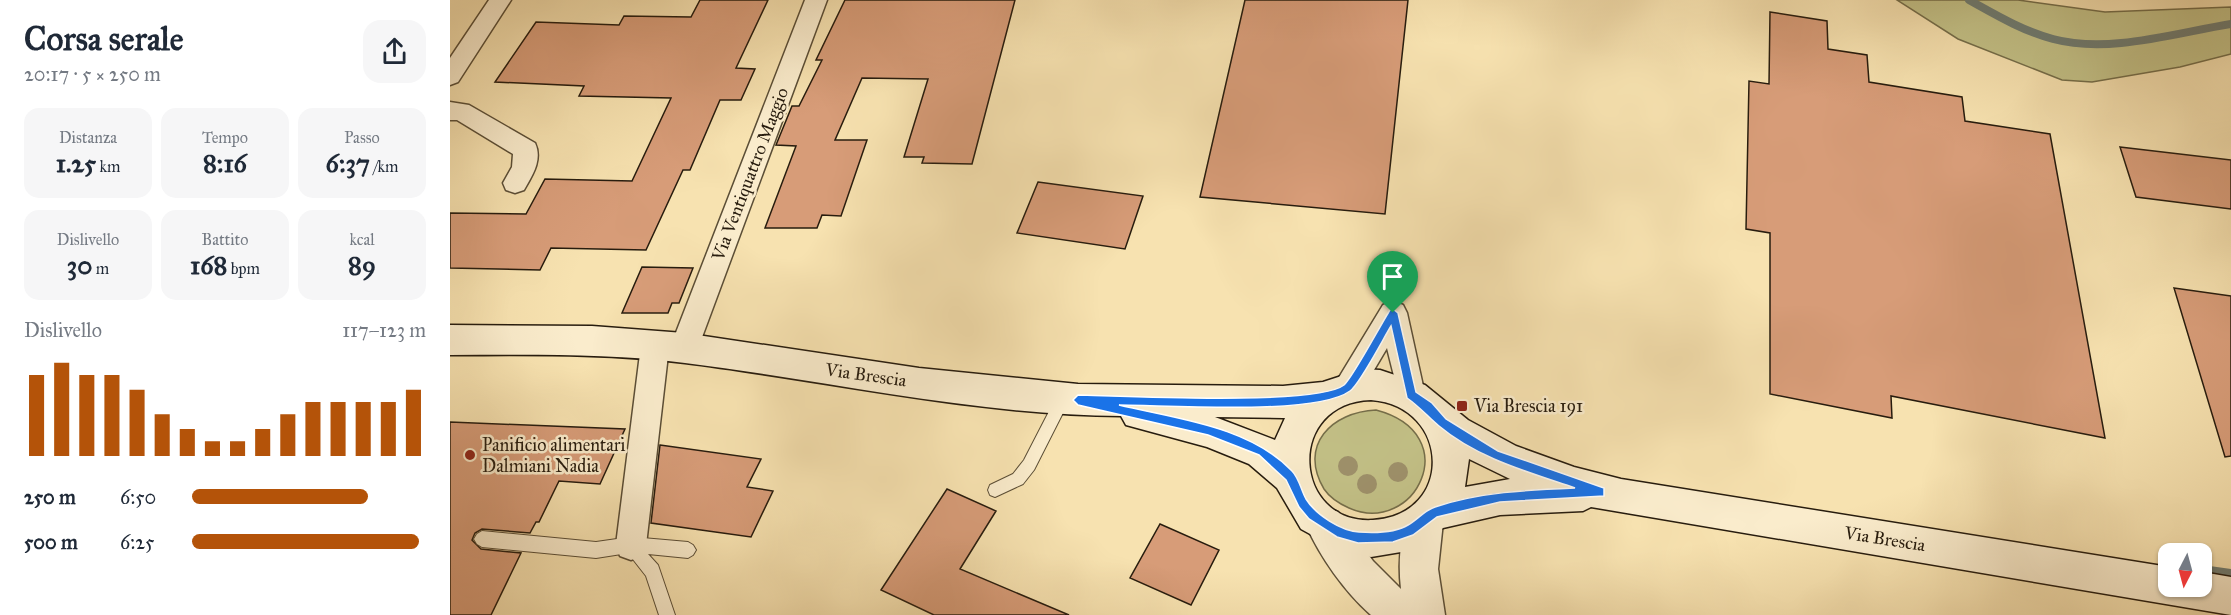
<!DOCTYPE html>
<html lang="it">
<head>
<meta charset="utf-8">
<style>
	body { margin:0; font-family:"IM FELL Great Primer",serif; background:#f6f6f7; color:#1f2937; height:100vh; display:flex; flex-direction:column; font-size:22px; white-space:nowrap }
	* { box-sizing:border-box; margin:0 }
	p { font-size:20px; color:#747a83 }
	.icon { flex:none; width:33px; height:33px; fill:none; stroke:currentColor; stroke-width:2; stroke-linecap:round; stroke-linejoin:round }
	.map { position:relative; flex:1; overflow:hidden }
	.drawer { display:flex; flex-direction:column; background:#fff; width:450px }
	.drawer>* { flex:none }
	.needle { width:39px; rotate:186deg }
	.buttons { position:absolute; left:1708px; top:543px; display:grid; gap:12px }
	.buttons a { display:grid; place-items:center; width:54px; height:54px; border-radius:12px; background:#fff; box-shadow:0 2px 4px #0004; font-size:30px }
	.pin { position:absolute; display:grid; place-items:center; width:51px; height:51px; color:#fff; margin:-62px -26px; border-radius:50% 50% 50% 0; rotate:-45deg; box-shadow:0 0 6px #0007 }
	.pin .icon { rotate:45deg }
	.round { display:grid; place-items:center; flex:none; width:63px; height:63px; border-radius:18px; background:#f6f6f7 }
	.head { display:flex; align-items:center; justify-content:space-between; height:102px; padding:0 24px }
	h1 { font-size:33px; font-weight:700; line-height:45px }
	.figures { display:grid; grid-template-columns:repeat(3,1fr); gap:9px; height:102px; padding:6px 24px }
	.figures div { display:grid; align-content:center; border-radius:15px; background:#f6f6f7; text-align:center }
	.figures b { font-size:26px; font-weight:700 }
	.figures small { font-size:16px; font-weight:400 }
	.figures p { font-size:16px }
	.chart { height:168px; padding:12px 24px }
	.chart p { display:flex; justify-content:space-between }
	.chart svg { width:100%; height:108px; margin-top:6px; stroke:#b45309; stroke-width:6 }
	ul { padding:0 24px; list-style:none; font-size:20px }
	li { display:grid; grid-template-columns:96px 72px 1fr; align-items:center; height:45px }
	li i { height:15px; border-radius:8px; background:#b45309 }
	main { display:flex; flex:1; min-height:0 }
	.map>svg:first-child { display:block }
	.green { fill:#c3c187; stroke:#756e4a; stroke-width:1.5 }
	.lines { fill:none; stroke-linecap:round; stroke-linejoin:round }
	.stream-far1 { stroke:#6f7c72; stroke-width:8 }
	.stream { stroke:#6f7c72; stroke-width:10 }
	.building { fill:#d79c78; stroke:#271c0e; stroke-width:1.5 }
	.service-casing { stroke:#5b4e36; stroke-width:2 }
	.minor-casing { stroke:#5b4e36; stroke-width:3 }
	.tertiary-casing { stroke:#5b4e36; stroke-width:3 }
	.secondary-casing { stroke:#271c0e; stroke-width:3 }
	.service { fill:#faeccc; fill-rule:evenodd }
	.minor { fill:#faeccc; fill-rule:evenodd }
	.tertiary { fill:#faeccc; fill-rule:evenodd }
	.secondary { fill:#faeccc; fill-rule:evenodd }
	.tree { fill:#9e916b }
	.route { fill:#1a73e8; stroke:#fff; stroke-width:1.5; fill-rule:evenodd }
	.poi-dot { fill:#8f2418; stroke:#faeccc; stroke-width:2 }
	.labels { text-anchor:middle; stroke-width:5; stroke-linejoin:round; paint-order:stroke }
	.street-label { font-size:18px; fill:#271c0e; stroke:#faeccc }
	.poi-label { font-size:18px; fill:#271c0e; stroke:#faeccc; text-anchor:start }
</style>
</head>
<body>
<main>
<section class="drawer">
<div class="head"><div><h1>Corsa serale</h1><p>20:17 · 5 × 250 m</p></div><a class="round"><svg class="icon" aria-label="share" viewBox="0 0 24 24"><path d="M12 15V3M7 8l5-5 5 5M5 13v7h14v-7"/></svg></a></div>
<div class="figures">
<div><p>Distanza</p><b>1.25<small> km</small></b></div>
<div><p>Tempo</p><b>8:16</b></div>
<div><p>Passo</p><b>6:37<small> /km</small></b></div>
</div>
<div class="figures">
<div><p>Dislivello</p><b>30<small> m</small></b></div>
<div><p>Battito</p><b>168<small> bpm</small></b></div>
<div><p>kcal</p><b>89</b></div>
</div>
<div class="chart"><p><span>Dislivello</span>117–123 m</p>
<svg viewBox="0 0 160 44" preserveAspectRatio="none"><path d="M5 44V11M15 44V6M25 44V11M35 44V11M45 44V17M55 44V27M65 44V33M75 44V38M85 44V38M95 44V33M105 44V27M115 44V22M125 44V22M135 44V22M145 44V22M155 44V17"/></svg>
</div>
<ul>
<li><b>250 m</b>6:50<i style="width:75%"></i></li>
<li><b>500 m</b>6:25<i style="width:97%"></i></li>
</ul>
</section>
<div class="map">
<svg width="1781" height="615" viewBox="0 0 1781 615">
	<rect width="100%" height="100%" fill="#f7e2b0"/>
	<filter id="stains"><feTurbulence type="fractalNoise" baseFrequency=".00333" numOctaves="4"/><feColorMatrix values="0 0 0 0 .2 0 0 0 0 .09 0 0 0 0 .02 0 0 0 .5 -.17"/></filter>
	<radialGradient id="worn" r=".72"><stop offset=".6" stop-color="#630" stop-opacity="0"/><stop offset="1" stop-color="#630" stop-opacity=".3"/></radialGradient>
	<path class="green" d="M1447,0h121l87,12 126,-5v47l-51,13 -88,15 -30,-2 -104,-41z
		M926,410c91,24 39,127 -27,98 -9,-4 -19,-10 -25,-19 -26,-44 8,-77 52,-79z"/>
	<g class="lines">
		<path class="stream-far1" d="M1519,0c27,15 54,31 84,39 56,15 122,-6 178,-15"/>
		<path class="stream" d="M1752,570l29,4"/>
	</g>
	<path class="building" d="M250,0h68l-32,68 19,1 -14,31h-21l-30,70h-7l-37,80 -95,-2 -11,22 -90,-2v-55l76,1 19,-35 87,2 39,-83 -92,-2 5,-10 -89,-4 41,-60 83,3 5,-9 67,1z
		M395,0h170l-43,164 -50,-1 2,-6h-20l24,-78 -66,-1 -27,62h32l-26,76 -19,-1 -5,13h-52l31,-82 -20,-1 16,-39h7l23,-46h-6z
		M795,0h163l-23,214 -185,-17z
		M1320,12l57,9 1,28 39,6 2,27 93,15 3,24 85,13 55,304 -214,-42 1,22 -122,-24v-161l-24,-4 3,-148 20,3z
		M1670,147l111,13v49l-95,-12z
		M588,182l105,14 -18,53 -108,-16z
		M192,267l51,1 -14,35h-7l-4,10h-46z
		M1724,288l57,8v160l-6,1z
		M0,422l175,7 -25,55 -41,-3 -20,41h-3l-6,11 -48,-4 -7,4 -3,7 9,9 40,4 -30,62h-41z
		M210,445l101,14 -14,28 26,4 -22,46 -100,-14z
		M497,489l49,22 -36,58 109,46h-135l-53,-25z
		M710,524l59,26 -28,55 -61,-27z"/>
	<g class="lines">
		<g class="service-casing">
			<path id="service" d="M613,393l5,1 2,5 -36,71 -11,14 -28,13 -5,-2 -2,-5 2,-5 23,-11 11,-14 34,-66z
				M32,531l114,11 35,-5 57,5 5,3 3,5 -3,5 -5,3 -40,-4 10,11 17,50h-16l-13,-39 -18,-23 -32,5 -114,-11 -5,-3 -3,-5 3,-5z"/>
		</g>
		<g class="minor-casing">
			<path id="minor" d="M39,0h22l-53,82 -8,3v-27z
				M355,0h22l-129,348 -4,9 -10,3 -10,-3 -4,-9z
				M0,102l19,3 66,38c8,17 -3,33 -11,47l-9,3 -9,-3 -3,-7 9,-16 1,-13 -56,-34h-7z
				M943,301l10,4 4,8 18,82 -4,9 -10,4 -10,-4 -14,-56 -29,49 -10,4 -10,-4 -4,-9 4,-9 45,-74z
				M205,334l10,3 4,9 -23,199 -4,11 -11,4 -11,-4 -4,-11 25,-199 4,-9z"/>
		</g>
		<g class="tertiary-casing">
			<path id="tertiary" d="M974,504l13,5 6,13 -5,47 7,46h-74c-26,-23 -51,-58 -65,-90l6,-13 13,-5 13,5 35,49 28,28c-3,-27 -1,-55 10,-80z"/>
		</g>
		<g class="secondary-casing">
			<path id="secondary" d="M0,325l142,1 92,7 235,35 159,16 205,2 40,-4 40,-13 17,1 45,15 43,35 48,26 58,21 47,12 548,88v19h33v-14l29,5v38l-640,-108 -8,4 -83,4 -57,13 -42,24 -30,5 -30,-6 -40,-22 -24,-41 -28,-24 -42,-17 -81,-22 -5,-9c-146,-1 -291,-35 -436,-53 -78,-10 -157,-8 -235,-8zM921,400c80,6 84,115 2,120 -80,5 -89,-117 -2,-120zM765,417l68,1h2l-10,22zM1019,459l41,20 -45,8z"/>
		</g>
		<use href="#service" class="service"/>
		<use href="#minor" class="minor"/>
		<use href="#tertiary" class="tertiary"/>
		<use href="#secondary" class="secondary"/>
	</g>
	<g class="tree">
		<circle cx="898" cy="466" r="10"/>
		<circle cx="948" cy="472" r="10"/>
		<circle cx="917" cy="484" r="10"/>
	</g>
	<path class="route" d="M943,309l5,4 18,79 16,11 14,16 52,32 106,37v8l-104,6 -63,15 -24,18 -20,7 -35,1 -21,-6 -28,-18 -10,-12 -13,-27 -27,-25 -51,-20 -130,-30 -5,-5 5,-5c44,1 239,11 266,-10 9,-8 37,-61 46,-75zM941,326l16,72c13,9 21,19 32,28 38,32 89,46 136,62 -48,2 -95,4 -140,19 -10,3 -18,13 -27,18 -13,8 -34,8 -49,7 -18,-1 -43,-17 -53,-33 -5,-9 -7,-21 -14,-28 -43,-45 -115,-52 -173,-66 48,0 197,11 231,-14 10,-7 33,-52 41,-65z"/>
	<g class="poi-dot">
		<rect x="1006" y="400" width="12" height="12" rx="3"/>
		<circle cx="20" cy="455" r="6"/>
	</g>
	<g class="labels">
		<g class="street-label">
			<text transform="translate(300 174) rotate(-69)" y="6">Via Ventiquattro Maggio</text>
			<text transform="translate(416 375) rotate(8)" y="6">Via Brescia</text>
			<text transform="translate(1435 539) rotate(9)" y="6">Via Brescia</text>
		</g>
		<g class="poi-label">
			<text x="1024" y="412">Via Brescia 191</text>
			<text x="32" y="451">Panificio alimentari<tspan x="32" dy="21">Dalmiani Nadia</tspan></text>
		</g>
	</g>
	<rect width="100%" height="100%" filter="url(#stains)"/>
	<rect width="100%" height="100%" fill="url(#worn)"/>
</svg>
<div class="buttons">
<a><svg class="needle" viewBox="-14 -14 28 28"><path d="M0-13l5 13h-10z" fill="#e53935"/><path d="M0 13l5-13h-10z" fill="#747a83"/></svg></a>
</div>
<div class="pin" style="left:943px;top:313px;background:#1e9e55"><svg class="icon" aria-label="arrive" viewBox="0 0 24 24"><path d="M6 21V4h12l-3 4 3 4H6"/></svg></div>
</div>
</main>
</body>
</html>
